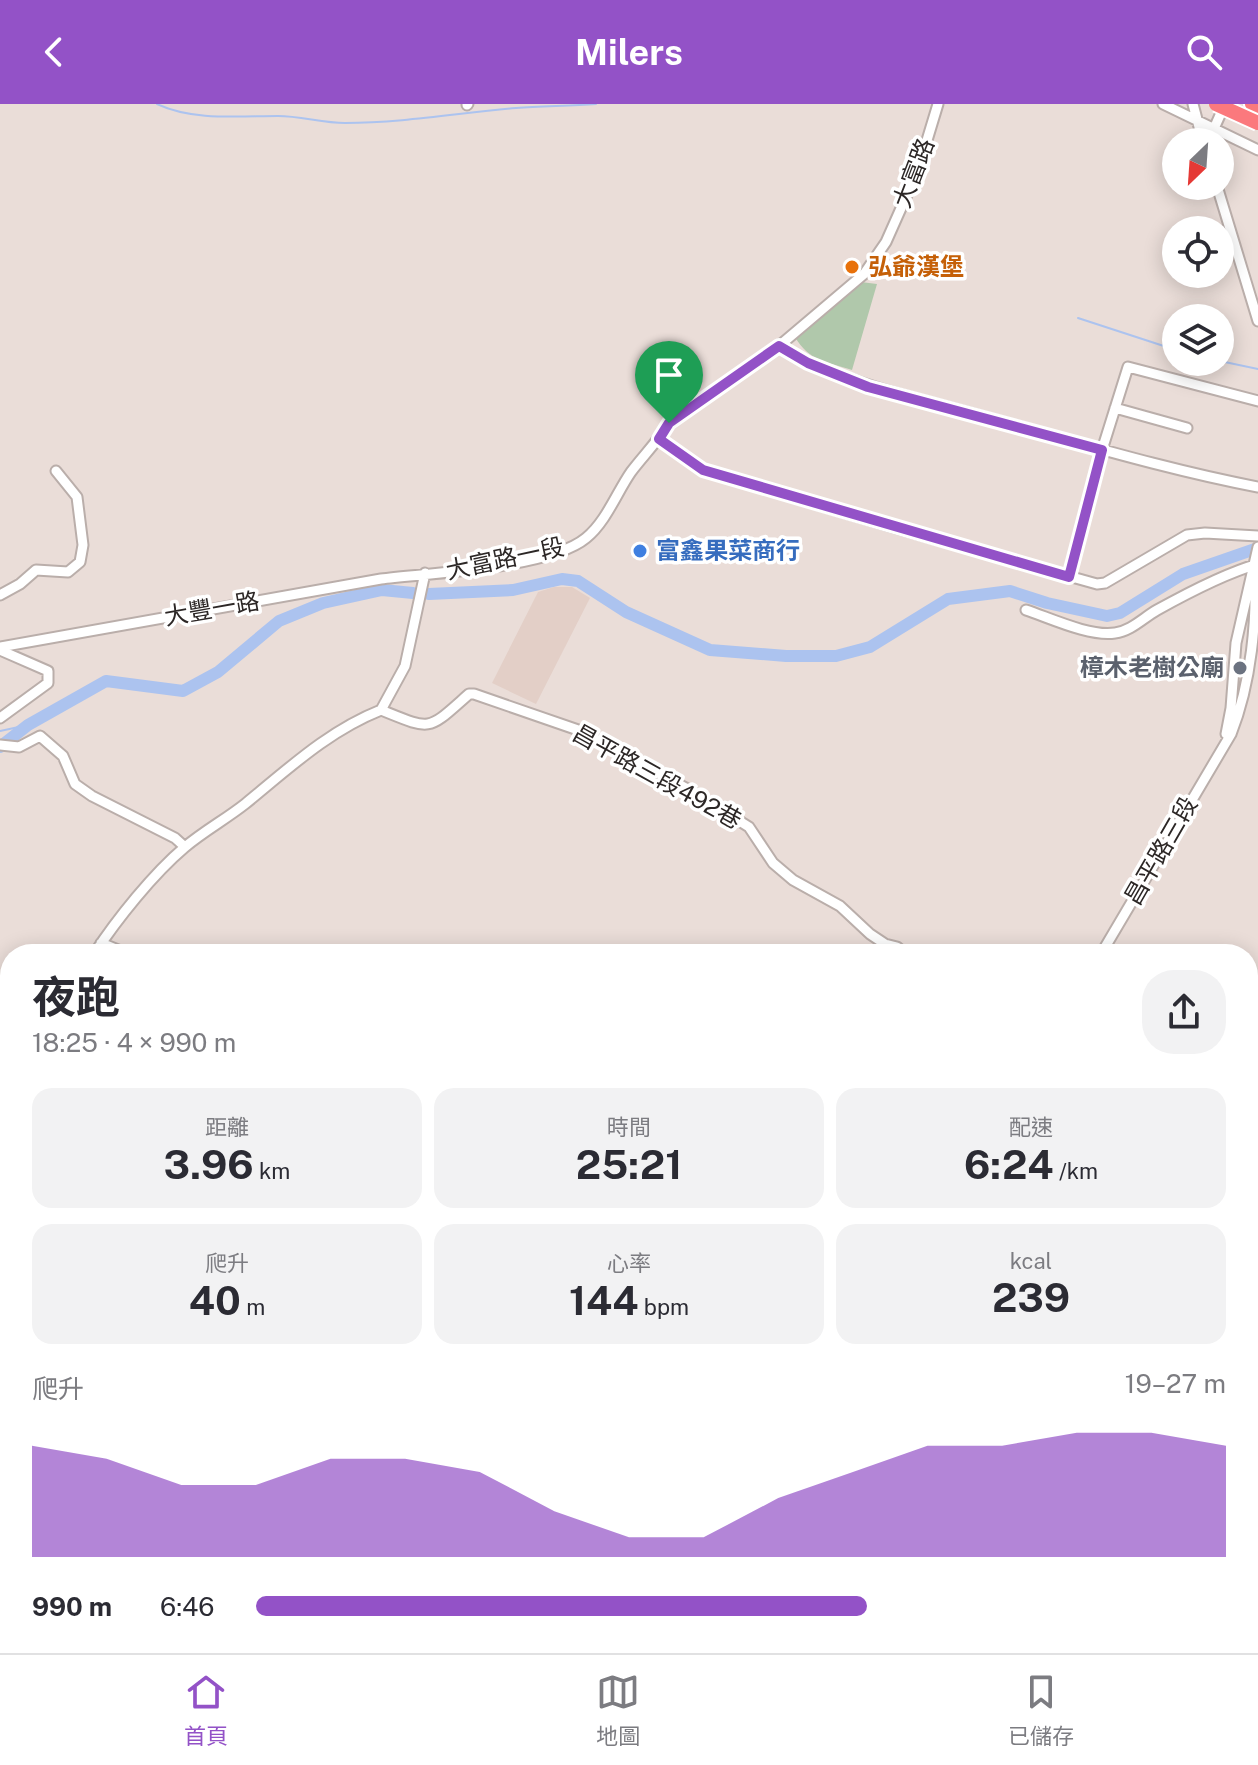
<!DOCTYPE html>
<html lang="zh-TW">
<head>
<meta charset="utf-8">
<style>
	body { margin:0; font-family:"Public Sans","Noto Sans TC",sans-serif; background:#f2f2f3; color:#2b2b33; height:100vh; display:flex; flex-direction:column; font-size:30px; white-space:nowrap }
	* { box-sizing:border-box; margin:0 }
	p { font-size:26px; color:#7c7c81 }
	.icon { flex:none; width:44px; height:44px; fill:none; stroke:currentColor; stroke-width:2; stroke-linecap:round; stroke-linejoin:round }
	.map { position:relative; flex:1; overflow:hidden }
	.side { position:absolute; left:0px; top:840px; width:1258px; height:710px; display:flex; flex-direction:column; background:#fff; border-radius:32px 32px 0 0; box-shadow:0 4px 20px #0003 }
	.side>* { flex:none }
	.needle { width:52px; rotate:205deg }
	.controls { position:absolute; left:1162px; top:24px; display:grid; gap:16px }
	.controls a { display:grid; place-items:center; width:72px; height:72px; border-radius:50%; background:#fff; box-shadow:0 4px 20px #0003; font-size:40px }
	.pin { position:absolute; display:grid; place-items:center; width:68px; height:68px; color:#fff; margin:-82px -34px; border-radius:50% 50% 50% 0; rotate:-45deg; box-shadow:0 0 8px #0007 }
	.pin .icon { rotate:45deg }
	.round { display:grid; place-items:center; flex:none; width:84px; height:84px; border-radius:32px; background:#f2f2f3 }
	.summary { display:flex; align-items:center; justify-content:space-between; height:136px; padding:0 32px }
	h1 { font-size:44px; font-weight:700; line-height:60px }
	.figures { display:grid; grid-template-columns:repeat(3,1fr); gap:12px; height:136px; padding:8px 32px }
	.figures div { display:grid; align-content:center; border-radius:20px; background:#f2f2f3; text-align:center }
	.figures b { font-size:40px; font-weight:700 }
	.figures small { font-size:22px; font-weight:400 }
	.figures p { font-size:22px }
	.chart { height:224px; padding:16px 32px }
	.chart p { display:flex; justify-content:space-between }
	.chart svg { width:100%; height:144px; margin-top:8px; fill:#9352c7; opacity:.7 }
	ul { padding:0 32px; list-style:none; font-size:26px }
	li { display:grid; grid-template-columns:128px 96px 1fr; align-items:center; height:60px }
	li i { height:20px; border-radius:10px; background:#9352c7 }
	header { display:flex; justify-content:space-between; align-items:center; height:104px; padding:0 32px; background:#9352c7; color:#fff; font-size:36px; font-weight:700 }
	.menu { display:flex; justify-content:space-around; align-items:center; height:112px; border-top:2px solid #e1e1e2; background:#fff; font-size:22px; color:#7c7c81 }
	.menu a { display:grid; justify-items:center; gap:4px }
	.menu .on { color:#9352c7 }
	.map>svg:first-child { display:block }
	.built { fill:#e3cfc7 }
	.green { fill:#b0c8ab }
	.lines { fill:none; stroke-linecap:round; stroke-linejoin:round }
	.stream { stroke:#acc3ef; stroke-width:2 }
	.river { stroke:#acc3ef; stroke-width:12 }
	.minor-casing { stroke:#baaeaa; stroke-width:13 }
	.highway-casing { stroke:#fff; stroke-width:18 }
	.minor { stroke:#fff; stroke-width:9 }
	.highway { stroke:#fb797d; stroke-width:14 }
	.highway-bridge-casing { stroke:#fff; stroke-width:18; stroke-linecap:butt }
	.highway-bridge { stroke:#fb797d; stroke-width:14 }
	.route-casing { stroke:#fff; stroke-width:16 }
	.route { stroke:#9352c7; stroke-width:10 }
	.food-dot { fill:#e8710a; stroke:#fff; stroke-width:3 }
	.shop-dot { fill:#3f7fe0; stroke:#fff; stroke-width:3 }
	.worship-dot { fill:#6b7280; stroke:#fff; stroke-width:3 }
	.labels { text-anchor:middle; stroke-width:7; stroke-linejoin:round; paint-order:stroke }
	.street-label { font-size:24px; fill:#2c2726; stroke:#fff }
	.food-label { font-size:24px; font-weight:bold; fill:#c56008; stroke:#fff; text-anchor:start }
	.shop-label { font-size:24px; font-weight:bold; fill:#366cbe; stroke:#fff; text-anchor:start }
	.worship-label { font-size:24px; font-weight:bold; fill:#5b616d; stroke:#fff; text-anchor:end }
</style>
</head>
<body>
<header><svg class="icon" aria-label="back" viewBox="0 0 24 24"><path d="M15 5l-7 7 7 7"/></svg>Milers<svg class="icon" aria-label="search" viewBox="0 0 24 24"><circle cx="10" cy="10" r="6"/><path d="M15 15l6 6"/></svg></header>
<div class="map">
<svg width="1258" height="1549" viewBox="0 0 1258 1549">
	<rect width="100%" height="100%" fill="#eaddd8"/>
	<path class="built" d="M554,483h18l18,11 -54,106 -44,-21 46,-91z"/>
	<path class="green" d="M861,178l16,2 -25,86c-25,-8 -43,-9 -57,-33z"/>
	<g class="lines">
		<path class="stream" d="M157,0c36,17 82,12 121,12 23,0 44,7 67,7 57,0 114,-10 171,-15 26,-2 53,-2 80,-4
			M1078,214l98,32
			M1220,257l38,8
			M0,627l28,-6
			M1248,1016l10,-2"/>
		<path class="river" d="M429,490l84,-4 49,-11 16,2 48,31 84,38 76,6h50l34,-9 78,-48 62,-8 37,12 60,13 13,-3 63,-39 75,-26
			M0,643l28,-22 78,-44 77,10 35,-19 61,-51 44,-18 59,-13 31,3"/>
		<g class="minor-casing">
			<path id="minor" d="M1163,0l95,46
				M1193,0l10,38
				M467,1l1,-1
				M1208,38l17,-38
				M1217,82l41,135
				M779,242c63,37 132,51 201,70 93,25 184,53 278,71
				M1115,304l72,20
				M659,335l44,31 193,58 201,56 8,-1 82,-48 18,-2 53,3
				M1069,473l33,-127 26,-83 130,34
				M0,491l20,-11 16,-14 32,2 12,-10 3,-17 -6,-48 -21,-26
				M1026,506c24,8 64,27 89,23 16,-2 28,-15 42,-23 27,-15 72,-38 101,-46
				M0,543l381,-68c48,-6 169,-11 205,-41 20,-16 31,-46 45,-66 13,-17 27,-31 38,-49l110,-77 85,-72 22,-32 32,-72 20,-66
				M0,546l48,21v12l-48,35
				M381,606c52,21 46,21 88,-16h5l107,37 112,61 56,35 24,36 20,17 47,26 30,28 15,10 12,3 8,7
				M1226,630l5,-26 5,-65 22,-96
				M0,641l19,2 21,-11 23,20 12,28 17,12 83,42 10,9
				M101,839l27,11
				M94,850c23,-35 59,-80 91,-107 19,-16 41,-28 60,-43 43,-35 83,-73 136,-94l24,-44 20,-93
				M1101,850l130,-220c20,-50 27,-116 23,-170
				M0,936l10,-4
				M0,1361l10,4
				M0,1374l10,4
				M426,1540l10,9
				M448,1540l7,9
				M1149,1540l4,9
				M221,1549l7,-9"/>
		</g>
		<g class="highway-casing">
			<path id="highway" d="M1252,0l6,3
				M1248,1454l10,-1
				M1248,1475l10,-1
				M1248,1488l10,-1
				M775,1549l38,-9
				M853,1549l42,-9"/>
		</g>
		<use href="#minor" class="minor"/>
		<use href="#highway" class="highway"/>
		<g class="highway-bridge-casing">
			<path id="highway-bridge" d="M1216,0l42,19"/>
		</g>
		<use href="#highway-bridge" class="highway-bridge"/>
	</g>
	<g class="lines">
		<g class="route-casing">
			<path id="route" d="M779,242l29,17 60,24 234,63 -33,127 -366,-107 -44,-31 10,-16z"/>
		</g>
		<use href="#route" class="route"/>
	</g>
	<circle class="food-dot" cx="852" cy="163" r="8"/>
	<circle class="shop-dot" cx="640" cy="447" r="8"/>
	<circle class="worship-dot" cx="1240" cy="564" r="8"/>
	<g class="labels">
		<g class="street-label">
			<text transform="translate(914 69) rotate(-69)" y="8">大富路</text>
			<text transform="translate(505 455) rotate(-12)" y="8">大富路一段</text>
			<text transform="translate(212 505) rotate(-10)" y="8">大豐一路</text>
			<text transform="translate(657 673) rotate(29)" y="8">昌平路三段492巷</text>
			<text transform="translate(1161 747) rotate(-60)" y="8">昌平路三段</text>
		</g>
		<g class="food-label">
			<text x="868" y="171">弘爺漢堡</text>
		</g>
		<g class="shop-label">
			<text x="656" y="455">富鑫果菜商行</text>
		</g>
		<g class="worship-label">
			<text x="1224" y="572">樟木老樹公廟</text>
		</g>
	</g>
</svg>
<div class="controls">
<a><svg class="needle" viewBox="-14 -14 28 28"><path d="M0-13l5 13h-10z" fill="#e53935"/><path d="M0 13l5-13h-10z" fill="#7c7c81"/></svg></a>
<a><svg class="icon" aria-label="locate" viewBox="0 0 24 24"><circle cx="12" cy="12" r="6"/><path d="M12 2v4M12 18v4M2 12h4M18 12h4"/></svg></a>
<a><svg class="icon" aria-label="layers" viewBox="0 0 24 24"><path d="M12 4l9 5-9 5-9-5zM3 14l9 5 9-5"/></svg></a>
</div>
<div class="pin" style="left:669px;top:319px;background:#1e9e55"><svg class="icon" aria-label="arrive" viewBox="0 0 24 24"><path d="M6 21V4h12l-3 4 3 4H6"/></svg></div>
<section class="side">
<div class="summary"><div><h1>夜跑</h1><p>18:25 · 4 × 990 m</p></div><a class="round"><svg class="icon" aria-label="share" viewBox="0 0 24 24"><path d="M12 15V3M7 8l5-5 5 5M5 13v7h14v-7"/></svg></a></div>
<div class="figures">
<div><p>距離</p><b>3.96<small> km</small></b></div>
<div><p>時間</p><b>25:21</b></div>
<div><p>配速</p><b>6:24<small> /km</small></b></div>
</div>
<div class="figures">
<div><p>爬升</p><b>40<small> m</small></b></div>
<div><p>心率</p><b>144<small> bpm</small></b></div>
<div><p>kcal</p><b>239</b></div>
</div>
<div class="chart"><p><span>爬升</span>19–27 m</p>
<svg viewBox="0 0 160 44" preserveAspectRatio="none"><path d="M0 44V10L10 14L20 22L30 22L40 14L50 14L60 18L70 30L80 38L90 38L100 26L110 18L120 10L130 10L140 6L150 6L160 10V44z"/></svg>
</div>
<ul>
<li><b>990 m</b>6:46<i style="width:63%"></i></li>
</ul>
</section>
</div>
<nav class="menu">
<a class="on"><svg class="icon" aria-label="home" viewBox="0 0 24 24"><path d="M3 11l9-7 9 7M6 9v11h12V9"/></svg>首頁</a>
<a><svg class="icon" aria-label="map" viewBox="0 0 24 24"><path d="M3 6l6-2 6 2 6-2v14l-6 2-6-2-6 2zM9 4v14M15 6v14"/></svg>地圖</a>
<a><svg class="icon" aria-label="saved" viewBox="0 0 24 24"><path d="M7 4h10v16l-5-4-5 4z"/></svg>已儲存</a>
</nav>
</body>
</html>
